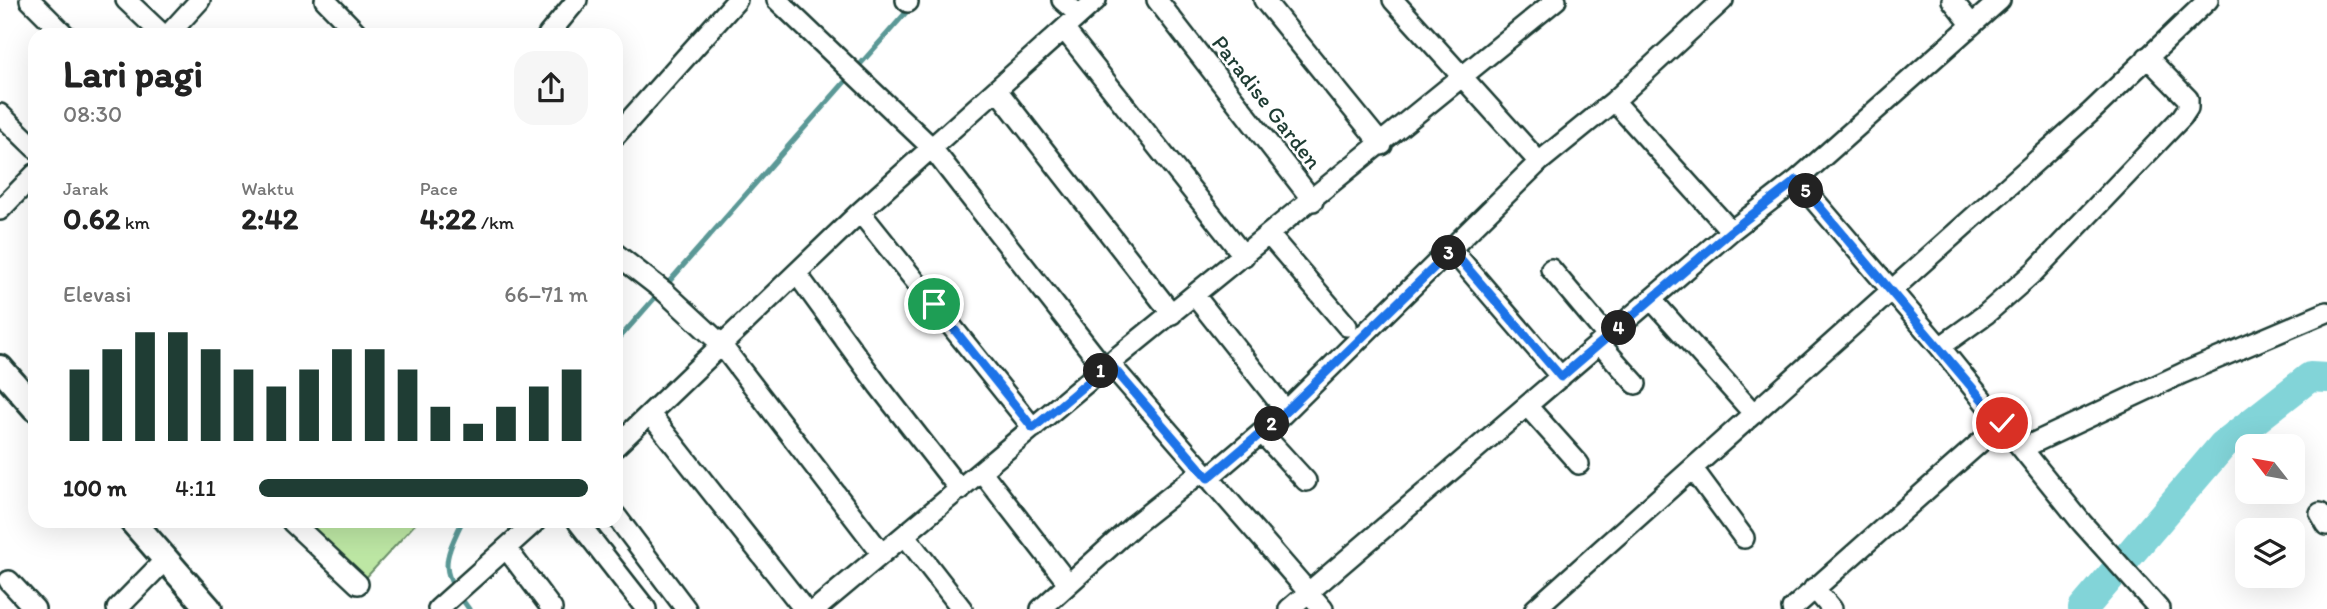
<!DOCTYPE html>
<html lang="id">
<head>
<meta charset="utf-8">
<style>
	body { margin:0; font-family:Itim,sans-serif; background:#f6f6f6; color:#222; height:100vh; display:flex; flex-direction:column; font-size:26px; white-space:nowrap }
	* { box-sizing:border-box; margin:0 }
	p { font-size:23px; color:#767676 }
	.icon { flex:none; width:38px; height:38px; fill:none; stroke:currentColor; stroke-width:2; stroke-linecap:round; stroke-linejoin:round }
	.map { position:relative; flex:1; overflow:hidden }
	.drawer { position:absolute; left:28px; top:28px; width:595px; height:500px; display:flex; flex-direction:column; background:#fff; border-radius:21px; box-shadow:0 7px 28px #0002 }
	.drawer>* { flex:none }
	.needle { width:46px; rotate:301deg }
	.tools { position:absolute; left:2235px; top:434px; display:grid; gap:14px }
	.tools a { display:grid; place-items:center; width:70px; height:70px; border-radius:14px; background:#fff; box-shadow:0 7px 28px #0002; font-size:35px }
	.pin { position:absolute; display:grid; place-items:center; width:60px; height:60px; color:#fff; margin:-30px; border:4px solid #fff; border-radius:50%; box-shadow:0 2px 7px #0007 }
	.km { position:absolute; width:35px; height:35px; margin:-18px; border-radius:50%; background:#222; color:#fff; font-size:19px; line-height:35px; text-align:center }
	.round { display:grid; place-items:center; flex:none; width:74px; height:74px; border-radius:21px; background:#f6f6f6 }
	.overview { display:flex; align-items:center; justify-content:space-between; height:119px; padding:0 35px }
	h1 { font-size:38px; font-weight:800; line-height:52px }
	.stats { display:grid; grid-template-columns:repeat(3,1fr); gap:10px; height:119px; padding:7px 35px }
	.stats div { display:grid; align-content:center }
	.stats b { font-size:30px; font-weight:800 }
	.stats small { font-size:19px; font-weight:400 }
	.stats p { font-size:19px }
	.chart { height:196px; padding:14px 35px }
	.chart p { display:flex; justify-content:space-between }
	.chart svg { width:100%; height:126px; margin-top:7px; stroke:#1f3d34; stroke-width:6 }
	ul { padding:0 35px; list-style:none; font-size:23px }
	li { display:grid; grid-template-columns:112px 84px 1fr; align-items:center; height:52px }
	li i { height:18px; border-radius:9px; background:#1f3d34 }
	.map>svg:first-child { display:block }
	.pitch { fill:#bde7a4; stroke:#6e926c; stroke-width:2 }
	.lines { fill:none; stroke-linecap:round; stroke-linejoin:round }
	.stream { stroke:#5a9896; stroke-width:5 }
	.river { stroke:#82d4d8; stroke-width:30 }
	.minor-casing { stroke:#1f3d34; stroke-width:24 }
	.major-casing { stroke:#1f3d34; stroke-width:30 }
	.minor { stroke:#fff; stroke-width:19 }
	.major { stroke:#fff; stroke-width:24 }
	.route-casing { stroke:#fff; stroke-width:14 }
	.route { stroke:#1a73e8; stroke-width:9 }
	.labels { text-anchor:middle; stroke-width:5; stroke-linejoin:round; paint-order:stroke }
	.street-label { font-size:23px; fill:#1f3d34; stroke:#fff }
</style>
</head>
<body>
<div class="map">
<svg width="2327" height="609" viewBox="0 0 2327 609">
	<rect width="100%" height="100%" fill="#fff"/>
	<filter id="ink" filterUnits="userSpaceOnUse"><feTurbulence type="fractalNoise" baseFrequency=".0143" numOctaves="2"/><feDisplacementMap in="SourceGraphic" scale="14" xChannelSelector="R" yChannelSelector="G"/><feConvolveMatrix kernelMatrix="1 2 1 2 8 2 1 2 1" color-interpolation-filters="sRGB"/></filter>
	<g filter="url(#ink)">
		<path class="pitch" d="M297,522h120l-55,60z"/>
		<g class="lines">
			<path class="stream" d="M856,69l54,-61
				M616,342l234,-266
				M462,522c-21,43 -21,49 7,87"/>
			<path class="river" d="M2083,609l140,-164 87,-68 17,1"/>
			<g class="minor-casing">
				<path id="minor" d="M30,0l35,35
					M126,0l37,35
					M325,0l34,35
					M777,0l154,147 173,221
					M906,0l2,2
					M1062,0l17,15
					M1157,0l156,201
					M1264,0l118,145
					M1393,0l146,162
					M1952,0l20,25
					M1064,29l180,227
					M168,35l32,-35
					M548,35l29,-35
					M997,90l175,224
					M1614,101l109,-101
					M0,114l35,34
					M616,135l121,-135
					M1797,180l143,167 142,176 77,86
					M0,210l35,-36
					M860,212l173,216
					M1270,236l77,90
					M1452,250l109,127
					M616,254l49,38 55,51 162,211
					M1551,269l57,68
					M797,274l81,111 82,105
					M1195,296l91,115
					M1652,300l102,114
					M1600,344l36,40
					M1940,347l46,-33 49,-43 147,-154 6,-9v-9l-41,-42
					M1110,364l213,245
					M1528,407l51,57
					M650,414l154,195
					M1262,433l44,48
					M616,446l244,-234 236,-212
					M2023,448l160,-75 144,-61
					M1693,469l51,69
					M982,472l86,111
					M1208,478l72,-61 259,-255 75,-61 117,130
					M2320,513l7,12
					M616,516l70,93
					M292,522l66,62
					M578,522l68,87
					M906,537l56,72
					M506,548l46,61
					M9,581l26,28
					M1814,588l18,21
					M117,609l49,-50
					M438,609l97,-87
					M816,609l288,-241 452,-368
					M1041,609l93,-84 67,-53
					M1289,609l442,-378 66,-51 203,-180
					M1535,609l556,-497 117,-112
					M1792,609l210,-186"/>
			</g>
			<g class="major-casing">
				<path id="major" d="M0,368l35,40
					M133,522l76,87"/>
			</g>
			<use href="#minor" class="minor"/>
			<use href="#major" class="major"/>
		</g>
	</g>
	<g class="lines" filter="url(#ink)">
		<g class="route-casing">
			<path id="route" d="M934,304l99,124 77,-64 98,114 72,-61 172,-167 109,127 170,-146 66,-51 205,243"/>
		</g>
		<use href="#route" class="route"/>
	</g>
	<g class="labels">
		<g class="street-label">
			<text transform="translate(1267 102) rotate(52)" y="8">Paradise Garden</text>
		</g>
	</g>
</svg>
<div class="tools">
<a><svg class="needle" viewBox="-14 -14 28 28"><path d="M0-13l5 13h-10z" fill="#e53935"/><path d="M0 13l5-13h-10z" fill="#767676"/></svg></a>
<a><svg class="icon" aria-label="layers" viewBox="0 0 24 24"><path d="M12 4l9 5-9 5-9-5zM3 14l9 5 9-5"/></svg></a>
</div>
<div class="pin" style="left:934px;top:304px;background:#1e9e55"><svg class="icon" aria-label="arrive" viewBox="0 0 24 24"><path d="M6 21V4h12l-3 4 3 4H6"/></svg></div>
<div class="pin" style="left:2002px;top:423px;background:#d93025"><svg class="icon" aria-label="check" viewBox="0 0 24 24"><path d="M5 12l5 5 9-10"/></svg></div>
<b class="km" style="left:1101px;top:371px">1</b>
<b class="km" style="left:1272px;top:424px">2</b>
<b class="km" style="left:1449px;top:253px">3</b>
<b class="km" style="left:1619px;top:328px">4</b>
<b class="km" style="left:1806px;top:191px">5</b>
<section class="drawer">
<div class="overview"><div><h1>Lari pagi</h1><p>08:30</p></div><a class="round"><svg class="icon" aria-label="share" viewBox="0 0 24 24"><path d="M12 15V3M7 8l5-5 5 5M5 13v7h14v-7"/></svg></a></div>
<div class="stats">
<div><p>Jarak</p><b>0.62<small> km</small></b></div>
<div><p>Waktu</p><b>2:42</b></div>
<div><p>Pace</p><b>4:22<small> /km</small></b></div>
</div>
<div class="chart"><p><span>Elevasi</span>66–71 m</p>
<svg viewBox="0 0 160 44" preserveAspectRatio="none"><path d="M5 44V19M15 44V12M25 44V6M35 44V6M45 44V12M55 44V19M65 44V25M75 44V19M85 44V12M95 44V12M105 44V19M115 44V32M125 44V38M135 44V32M145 44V25M155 44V19"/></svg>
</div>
<ul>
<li><b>100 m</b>4:11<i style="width:100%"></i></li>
</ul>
</section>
</div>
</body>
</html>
